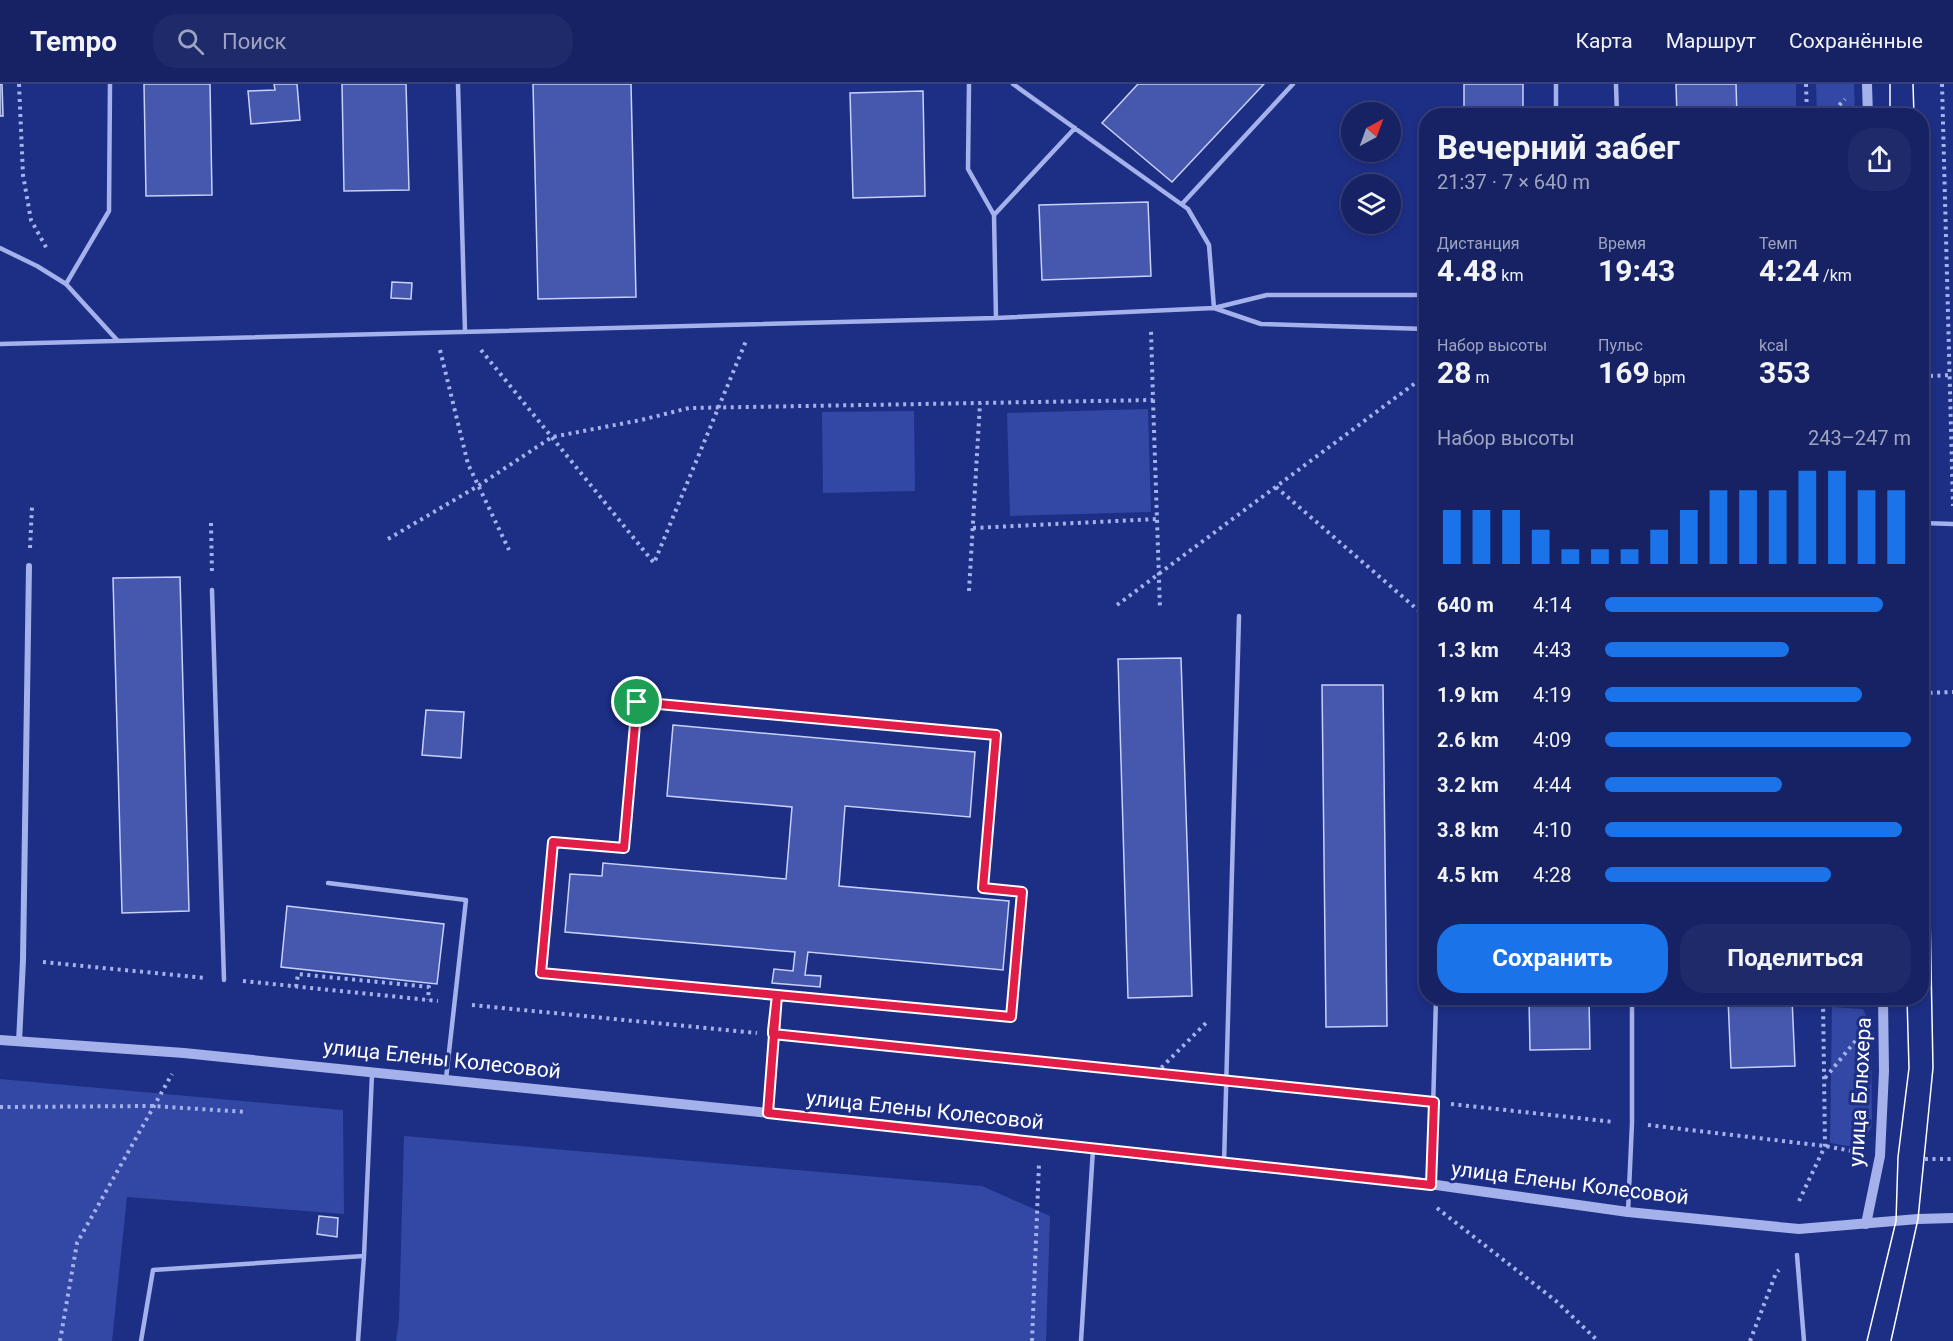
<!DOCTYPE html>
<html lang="ru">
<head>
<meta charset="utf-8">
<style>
	body { margin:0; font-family:Roboto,sans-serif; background:#1f2a6a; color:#f1f3f6; height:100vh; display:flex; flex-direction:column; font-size:22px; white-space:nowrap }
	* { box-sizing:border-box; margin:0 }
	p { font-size:20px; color:#9ea4bf }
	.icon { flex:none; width:33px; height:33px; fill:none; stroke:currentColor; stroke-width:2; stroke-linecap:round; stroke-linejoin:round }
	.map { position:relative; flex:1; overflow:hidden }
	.side { position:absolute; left:1419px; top:24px; width:510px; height:897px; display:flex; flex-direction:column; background:#162264; border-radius:24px; box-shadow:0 3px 9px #0003,0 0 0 2px #353f78 }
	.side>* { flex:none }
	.needle { width:39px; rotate:41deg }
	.fabs { position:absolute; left:1341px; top:18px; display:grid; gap:12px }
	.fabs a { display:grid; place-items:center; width:60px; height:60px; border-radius:50%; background:#162264; box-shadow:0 3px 9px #0003,0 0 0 2px #353f78; font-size:30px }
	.pin { position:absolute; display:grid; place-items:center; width:51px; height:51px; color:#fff; margin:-26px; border:3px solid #fff; border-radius:50%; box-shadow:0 2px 6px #0007 }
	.round { display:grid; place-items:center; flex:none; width:63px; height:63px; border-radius:24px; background:#1f2a6a }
	.head { display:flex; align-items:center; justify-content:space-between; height:102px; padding:0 18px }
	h1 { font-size:33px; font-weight:700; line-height:45px }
	.figures { display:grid; grid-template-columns:repeat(3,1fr); gap:9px; height:102px; padding:6px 18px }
	.figures div { display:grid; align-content:center }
	.figures b { font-size:30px; font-weight:700 }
	.figures small { font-size:16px; font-weight:400 }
	.figures p { font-size:16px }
	.chart { height:168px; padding:12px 18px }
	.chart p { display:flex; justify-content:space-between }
	.chart svg { width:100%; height:108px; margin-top:6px; stroke:#1a73e8; stroke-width:6 }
	.primary-button { display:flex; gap:12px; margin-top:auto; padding:12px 18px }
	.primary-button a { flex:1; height:69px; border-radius:24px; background:#1a73e8; color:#fff; font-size:24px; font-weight:700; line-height:69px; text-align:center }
	.primary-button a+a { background:#1f2a6a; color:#f1f3f6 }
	ul { padding:0 18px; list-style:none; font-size:20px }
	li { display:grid; grid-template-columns:96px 72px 1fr; align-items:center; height:45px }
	li i { height:15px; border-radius:8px; background:#1a73e8 }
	header { display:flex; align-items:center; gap:36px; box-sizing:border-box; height:84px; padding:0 30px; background:#162264; border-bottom:2px solid #353f78 }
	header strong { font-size:28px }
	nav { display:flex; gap:33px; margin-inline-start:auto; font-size:21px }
	.search { width:420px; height:54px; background:#1f2a6a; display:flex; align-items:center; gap:15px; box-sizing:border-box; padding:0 21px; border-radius:24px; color:#9ea4bf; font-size:22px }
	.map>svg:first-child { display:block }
	.green { fill:#3347a4 }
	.building { fill:#4558ae; stroke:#c8d1f8; stroke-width:1.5 }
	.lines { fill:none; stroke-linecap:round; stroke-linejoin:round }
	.path { stroke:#a4b1eb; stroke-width:4; stroke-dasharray:3 4.5; stroke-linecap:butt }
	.service { stroke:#a4b1eb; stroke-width:4.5 }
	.minor { stroke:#a4b1eb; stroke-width:6 }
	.tertiary { stroke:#a4b1eb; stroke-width:10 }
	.tram { stroke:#fff; stroke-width:1.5 }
	.route-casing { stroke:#fff; stroke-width:12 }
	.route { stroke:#e11d48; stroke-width:8 }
	.labels { text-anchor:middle; stroke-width:6; stroke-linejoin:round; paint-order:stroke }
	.street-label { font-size:21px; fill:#fff; stroke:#1d2e85 }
</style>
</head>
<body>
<header>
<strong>Tempo</strong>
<div class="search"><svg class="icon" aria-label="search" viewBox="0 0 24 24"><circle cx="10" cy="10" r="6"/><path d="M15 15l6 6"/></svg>Поиск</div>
<nav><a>Карта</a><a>Маршрут</a><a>Сохранённые</a></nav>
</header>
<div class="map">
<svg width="1953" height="1257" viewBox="0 0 1953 1257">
	<rect width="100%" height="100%" fill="#1d2e85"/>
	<path class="green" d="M1736,0h60v31h-59z
		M1816,0h38l1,31h-38z
		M1148,325l3,103 -141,4 -3,-103z
		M914,327l1,80 -92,2 -1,-81z
		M1832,923l31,2 8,18 1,99 -13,22 -29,-5z
		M0,995l343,31 1,104 -217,-17 -15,144h-112z
		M404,1052l578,50 68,30 -4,125h-650l3,-22z"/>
	<path class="building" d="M0,0h2l1,32h-3z
		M144,0h66l2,111 -66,1z
		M144,0h66l2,111 -66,1z
		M274,0h23l3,36 -49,4 -3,-33 27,-1z
		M342,0h64l3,106 -65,1z
		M533,0h98l5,213 -98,2z
		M1138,0h126l-92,98 -70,-59z
		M1464,0h59v32h-59z
		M1676,0h60l1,32h-60z
		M923,7l2,105 -72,2 -3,-105z
		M1148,118l3,74 -109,4 -3,-75z
		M392,198l20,1 -1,16 -20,-1z
		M180,493l9,334 -67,2 -9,-335z
		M1181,574l11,338 -64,2 -10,-339z
		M1322,601h61l4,341 -61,1z
		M426,626l38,2 -3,46 -39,-3z
		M673,641l302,27 -5,65 -125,-11 -6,80 170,15 -6,69 -195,-18 -3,23 16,1 -1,11 -48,-4 2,-14 19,2 2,-19 -230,-20 5,-58 32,2 1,-13 183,16 6,-72 -125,-11z
		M287,822l157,18 -7,60 -156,-17z
		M1529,914h60l1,51 -60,1z
		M1728,914h64l3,68 -64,2z
		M319,1132l19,2 -1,19 -20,-3z"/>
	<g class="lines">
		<path class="path" d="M19,0l4,91 8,45 16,29
			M1806,0l1,32
			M1942,0l11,422
			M1829,32l16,-17
			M440,266l28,114 41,86
			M481,266l173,213 92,-222
			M1930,292l22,-1
			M1153,316l7,209
			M1276,403l150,130
			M211,439l1,51
			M973,444l185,-9
			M388,455l90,-53 74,-49 89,-17 48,-12 464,-8 -2,-70
			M30,464l2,-41
			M969,507l11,-188
			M1117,521l309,-230
			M1922,609l31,-1
			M43,878l162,16
			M243,897l195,20
			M296,903l2,-13 131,13 -1,13
			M472,921l285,28
			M792,952l416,43
			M1156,989l52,-52
			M1825,994l37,-45
			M1242,999l175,18
			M1451,1020l163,18
			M0,1023l154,-1 92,6
			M1648,1041l177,21 27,5
			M1925,1075h28
			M1799,1117l26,-55 -2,-148
			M1437,1124l119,93 42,40
			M60,1257l17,-98 95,-169
			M1032,1257l7,-178
			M1750,1257l26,-68 3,-3"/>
		<path class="service" d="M458,0l7,247
			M969,0l-1,85 26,46 2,103
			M1013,0l175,125 21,36 5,63 53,-13h159
			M1556,0v32
			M1616,0l1,32
			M1182,120l111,-120
			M994,131l81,-87
			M0,164l37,18 29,18 51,56
			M66,200l43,-73 1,-127
			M0,260l996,-26 218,-10 47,16 165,5
			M1922,439l31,1
			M212,506l12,390
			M637,618l359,33 -13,153 39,4 -11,125 -470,-44 12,-131 71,6z
			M328,799l138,17 -20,179
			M769,1029l8,-118
			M1224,1080l15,-548
			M1431,1100l5,-186
			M1628,1128l4,-89v-125
			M1797,1171l7,86
			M141,1257l12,-71 211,-14 8,-182
			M358,1257l6,-85
			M1081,1257l12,-192"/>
		<path class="minor" d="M19,958l4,-82 6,-394"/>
		<path class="tertiary" d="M1867,0l1,32
			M0,956l184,13 692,71 348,40 177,16 227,32 171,17 119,-10 35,-1
			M1866,1140l14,-68 4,-85 -1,-73"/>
		<path class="tram" d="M1890,0v32
			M1913,0l1,32
			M1867,1257l29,-120 2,-64 11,-89 -2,-70
			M1891,1257l27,-122 15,-151 -11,-564"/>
	</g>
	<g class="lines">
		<g class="route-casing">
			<path id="route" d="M637,618l-13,146 -71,-6 -12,131 236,22 -9,118 663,72 3,-83 -661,-68v-3l4,-36 234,22 11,-125 -39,-4 13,-153 -359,-33"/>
		</g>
		<use href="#route" class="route"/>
	</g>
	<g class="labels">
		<g class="street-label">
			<text transform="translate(442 975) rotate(6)" y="7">улица Елены Колесовой</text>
			<text transform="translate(1860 1008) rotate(-87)" y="7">улица Блюхера</text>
			<text transform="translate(925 1026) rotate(6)" y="7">улица Елены Колесовой</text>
			<text transform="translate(1570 1099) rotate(7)" y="7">улица Елены Колесовой</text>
		</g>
	</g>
</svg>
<div class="fabs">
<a><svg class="needle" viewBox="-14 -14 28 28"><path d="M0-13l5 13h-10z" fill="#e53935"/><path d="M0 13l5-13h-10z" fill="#9ea4bf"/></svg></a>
<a><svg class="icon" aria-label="layers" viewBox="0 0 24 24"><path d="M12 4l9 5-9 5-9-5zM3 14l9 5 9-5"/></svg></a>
</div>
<div class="pin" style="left:637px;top:618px;background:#1e9e55"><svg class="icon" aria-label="arrive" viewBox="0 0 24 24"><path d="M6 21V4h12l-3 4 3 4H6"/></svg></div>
<section class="side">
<div class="head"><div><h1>Вечерний забег</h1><p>21:37 · 7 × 640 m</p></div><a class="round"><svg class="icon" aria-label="share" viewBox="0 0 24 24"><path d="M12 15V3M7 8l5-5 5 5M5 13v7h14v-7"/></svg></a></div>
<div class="figures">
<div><p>Дистанция</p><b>4.48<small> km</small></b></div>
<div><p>Время</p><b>19:43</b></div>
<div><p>Темп</p><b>4:24<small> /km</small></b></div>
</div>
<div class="figures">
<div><p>Набор высоты</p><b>28<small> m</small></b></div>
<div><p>Пульс</p><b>169<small> bpm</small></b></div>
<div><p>kcal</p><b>353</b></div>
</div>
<div class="chart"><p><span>Набор высоты</span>243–247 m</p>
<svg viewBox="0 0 160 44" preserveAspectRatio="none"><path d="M5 44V22M15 44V22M25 44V22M35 44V30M45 44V38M55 44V38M65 44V38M75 44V30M85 44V22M95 44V14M105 44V14M115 44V14M125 44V6M135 44V6M145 44V14M155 44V14"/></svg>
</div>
<ul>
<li><b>640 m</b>4:14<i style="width:91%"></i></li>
<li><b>1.3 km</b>4:43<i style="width:60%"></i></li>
<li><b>1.9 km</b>4:19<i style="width:84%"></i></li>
<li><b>2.6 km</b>4:09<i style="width:100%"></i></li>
<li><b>3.2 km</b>4:44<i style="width:58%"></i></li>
<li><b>3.8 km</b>4:10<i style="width:97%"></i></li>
<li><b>4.5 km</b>4:28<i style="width:74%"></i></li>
</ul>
<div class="primary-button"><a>Сохранить</a><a>Поделиться</a></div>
</section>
</div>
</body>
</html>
